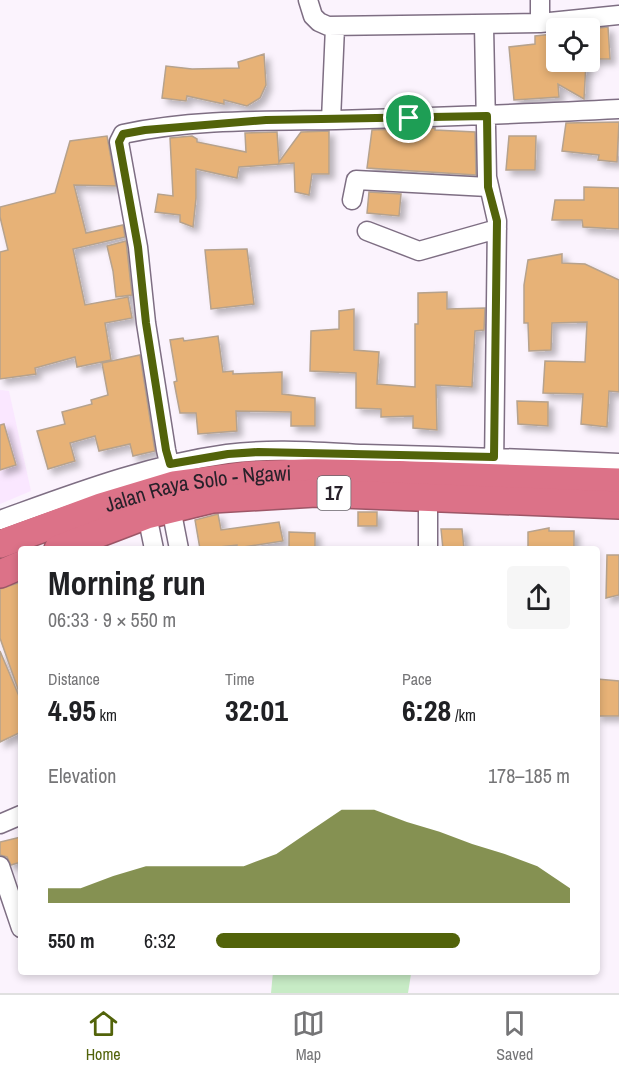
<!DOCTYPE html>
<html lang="en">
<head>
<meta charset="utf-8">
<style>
	body { margin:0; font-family:"Archivo Narrow",sans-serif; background:#f6f6f6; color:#202124; height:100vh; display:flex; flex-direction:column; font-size:22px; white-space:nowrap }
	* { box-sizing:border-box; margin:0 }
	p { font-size:20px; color:#757577 }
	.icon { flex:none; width:33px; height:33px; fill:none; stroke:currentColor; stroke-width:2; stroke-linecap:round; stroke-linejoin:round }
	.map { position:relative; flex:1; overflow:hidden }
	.sheet { position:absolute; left:18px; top:546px; width:582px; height:429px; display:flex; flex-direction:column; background:#fff; border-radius:6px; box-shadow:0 3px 9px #0003 }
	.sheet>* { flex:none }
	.tools { position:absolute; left:546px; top:18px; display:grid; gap:12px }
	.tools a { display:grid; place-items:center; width:54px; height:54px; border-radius:6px; background:#fff; box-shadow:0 3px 9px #0003; font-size:30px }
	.pin { position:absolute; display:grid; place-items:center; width:51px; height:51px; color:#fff; margin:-26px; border:3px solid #fff; border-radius:50%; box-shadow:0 2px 6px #0007 }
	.round { display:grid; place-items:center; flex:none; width:63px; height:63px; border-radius:6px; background:#f6f6f6 }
	.headline { display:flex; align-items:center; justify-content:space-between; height:102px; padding:0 30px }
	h1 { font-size:33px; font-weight:700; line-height:45px }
	.stats { display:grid; grid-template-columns:repeat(3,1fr); gap:9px; height:102px; padding:6px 30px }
	.stats div { display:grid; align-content:center }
	.stats b { font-size:30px; font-weight:700 }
	.stats small { font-size:16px; font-weight:400 }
	.stats p { font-size:16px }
	.chart { height:168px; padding:12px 30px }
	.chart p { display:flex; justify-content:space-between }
	.chart svg { width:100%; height:108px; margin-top:6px; fill:#52630a; opacity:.7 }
	ul { padding:0 30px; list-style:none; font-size:20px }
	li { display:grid; grid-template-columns:96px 72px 1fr; align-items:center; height:45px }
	li i { height:15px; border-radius:8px; background:#52630a }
	.tab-bar { display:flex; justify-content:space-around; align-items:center; height:84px; border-top:2px solid #e0e0e0; background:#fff; font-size:16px; color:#757577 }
	.tab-bar a { display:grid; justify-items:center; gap:3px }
	.tab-bar .current { color:#52630a }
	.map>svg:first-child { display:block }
	.built { fill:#fae7ff }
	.green { fill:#c7ebc5 }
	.building { fill:#e7b277; stroke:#b6a28d; stroke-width:1.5; filter:url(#shadow) }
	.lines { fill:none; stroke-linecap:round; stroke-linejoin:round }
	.minor-casing { stroke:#7e6e83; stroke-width:21 }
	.highway-casing { stroke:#9d5667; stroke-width:30 }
	.minor { stroke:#fff; stroke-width:18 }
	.highway { stroke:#dc7288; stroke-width:27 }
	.route-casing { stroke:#fff; stroke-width:12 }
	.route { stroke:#52630a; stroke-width:8 }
	.labels { text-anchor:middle; stroke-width:5; stroke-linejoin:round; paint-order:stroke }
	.shield { fill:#fff; stroke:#68646a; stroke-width:1.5 }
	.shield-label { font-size:20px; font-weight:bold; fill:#28212a }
	.street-label { font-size:21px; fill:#28212a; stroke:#fff }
</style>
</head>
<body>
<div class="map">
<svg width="619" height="993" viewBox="0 0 619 993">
	<defs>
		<filter id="shadow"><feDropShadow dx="5" dy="5" stdDeviation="3" flood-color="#0004"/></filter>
	</defs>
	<rect width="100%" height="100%" fill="#fbf3fd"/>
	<path class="built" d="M0,390l9,1 22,100 -31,13z"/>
	<path class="green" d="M273,972h138v2l-3,19h-137z"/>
	<path class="building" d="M608,27l2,32h-20v-30z
		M553,34l3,16v13l30,-1 -2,37 -26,-15 1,13 -45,3 -5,-53 26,-3v-8z
		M264,54l2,31 -6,13 -13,8 -23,-6v4l-37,-8 -1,5 -24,-3 4,-32 26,3 47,-1 -1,-6z
		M619,122l-2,40 -19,-2 1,-5 -37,-4 4,-28z
		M435,128v2l40,2 1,43 -109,-7 5,-38z
		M329,131v43h-17l-3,21 -14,-3 -1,-29 -55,4 -2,11 -41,-9v29l-3,29 -13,-5v-7l-25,-3 3,-18 15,2 -3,-58 22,-2 5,3v3l49,10 -1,-19 32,-1 2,30 22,-30z
		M107,136l9,50 -42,-1 12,48 37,-8 2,12 -52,12 12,56 43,-8 4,21 -27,5 6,37 -34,7 -2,-10 -40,11 1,6 -36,5v-127l8,-2 -8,-33v-10l55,-14 15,-52z
		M509,136h27l-1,34h-29z
		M584,187l35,1v41l-36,-2 -1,-7h-30l3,-20h29z
		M369,192l32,2 -2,22 -32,-3z
		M126,241l6,54 -16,2 -3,-26 -6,-25z
		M247,249l7,55 -43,5 -6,-59z
		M562,254v9l23,1 34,16v112l-10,-1 -2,36 -26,-3 2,-30 -40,-1 2,-32 40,1 2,-40 -35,1 -1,27 -22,1 -1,-28h-4v-38l4,-25z
		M447,292v17l38,-1 -1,22 -9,1 -3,56 -36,-2 1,45 -24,-2v-12l-32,1v-8l-25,-1v-35l-46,-2 1,-40 28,-2v-18l15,-2v41l25,2 -2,32 38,3v-63h3v-31z
		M218,336l5,36 10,-1v3l49,-2v22l33,4v28h-24v-14l-55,-1 1,20 -39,3 -2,-21h-16l-6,-31 3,-1 -7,-41 13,-2 1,3z
		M140,355l15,96 -22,5 -3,-12 -31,7 -4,-15 -25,7 5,18 -27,8 -11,-38 28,-7 -3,-12 30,-8 -1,-4 17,-5 -6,-32z
		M517,401l31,1v24l-30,-2z
		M4,424l12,41 -16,5v-45z
		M358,512h19v14h-19z
		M218,514l3,16 58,-8 4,19 -46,7v-3l-37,4 -5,-29z
		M549,528v3h25v18h-46v-17z
		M441,529h21l2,20h-21z
		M289,532l26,1v16h-26z
		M607,555h12v40l-13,3z
		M21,582v110h-2l-19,-54v-49z
		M0,651l21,50v31l-21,10z
		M597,679l22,2v35h-22z
		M21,837v25l-10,3 -4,-8 -7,-2v-13z"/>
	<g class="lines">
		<g class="minor-casing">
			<path id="minor" d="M308,0l5,16 6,6 9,4 212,-3v-23
				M540,23l79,-8
				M484,26l3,151 10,44 -3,248
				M331,120l4,-93
				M352,200l4,-20 132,7
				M367,231l52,20 78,-22
				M174,485l-8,-35 -20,-127 -8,-76 -19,-105 4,-8c70,-15 143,-13 213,-14 95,-3 189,-6 283,-11
				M428,496v53
				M171,508l8,41
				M147,515l7,34
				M0,520c75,-27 148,-55 227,-66 45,-6 92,-2 137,0 85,2 170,5 255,9
				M0,824l21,-9
				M0,866l21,62"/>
		</g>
		<g class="highway-casing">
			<g id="highway">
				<path id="s1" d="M0,544l101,-37 73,-22 75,-10 82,-3 288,10"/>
				<path d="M58,549l89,-34 66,-16 103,-6 303,12"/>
				<path d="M0,574l21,-9"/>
			</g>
		</g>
		<use href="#minor" class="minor"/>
		<use href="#highway" class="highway"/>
	</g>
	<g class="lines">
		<g class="route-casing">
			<path id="route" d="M487,116l1,71 9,34 -3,236 -236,-5 -30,2 -58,10 -4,-14 -20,-127 -8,-76 -19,-105 4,-8 22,-4 121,-10z"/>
		</g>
		<use href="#route" class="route"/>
	</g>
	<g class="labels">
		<rect class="shield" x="317.5" y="476" width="33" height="34" rx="4.5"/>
		<g class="shield-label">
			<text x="334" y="500">17</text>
		</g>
		<g class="street-label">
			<text dy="7" stroke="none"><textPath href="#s1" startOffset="207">Jalan Raya Solo - Ngawi</textPath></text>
		</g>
	</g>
</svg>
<div class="tools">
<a><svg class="icon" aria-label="locate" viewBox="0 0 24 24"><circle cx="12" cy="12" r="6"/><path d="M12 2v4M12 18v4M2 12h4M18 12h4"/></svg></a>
</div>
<div class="pin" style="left:409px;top:118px;background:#1e9e55"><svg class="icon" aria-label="arrive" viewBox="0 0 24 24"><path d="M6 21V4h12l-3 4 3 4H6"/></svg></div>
<section class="sheet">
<div class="headline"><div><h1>Morning run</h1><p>06:33 · 9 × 550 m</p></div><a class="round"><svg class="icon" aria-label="share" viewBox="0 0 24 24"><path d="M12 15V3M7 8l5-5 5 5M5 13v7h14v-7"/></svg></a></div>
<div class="stats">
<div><p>Distance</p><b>4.95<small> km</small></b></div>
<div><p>Time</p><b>32:01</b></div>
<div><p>Pace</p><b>6:28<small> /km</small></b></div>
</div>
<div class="chart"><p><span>Elevation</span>178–185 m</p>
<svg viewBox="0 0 160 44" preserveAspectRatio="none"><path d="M0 44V38L10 38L20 33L30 29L40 29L50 29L60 29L70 24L80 15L90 6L100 6L110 11L120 15L130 20L140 24L150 29L160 38V44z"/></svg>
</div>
<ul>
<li><b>550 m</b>6:32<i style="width:69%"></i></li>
</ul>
</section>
</div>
<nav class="tab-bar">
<a class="current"><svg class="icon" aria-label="home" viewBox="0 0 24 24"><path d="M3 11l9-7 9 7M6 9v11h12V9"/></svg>Home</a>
<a><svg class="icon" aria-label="map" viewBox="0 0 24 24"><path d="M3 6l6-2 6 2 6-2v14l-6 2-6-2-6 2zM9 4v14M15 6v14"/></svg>Map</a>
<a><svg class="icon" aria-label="saved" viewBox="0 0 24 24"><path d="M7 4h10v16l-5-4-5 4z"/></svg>Saved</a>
</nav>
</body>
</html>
